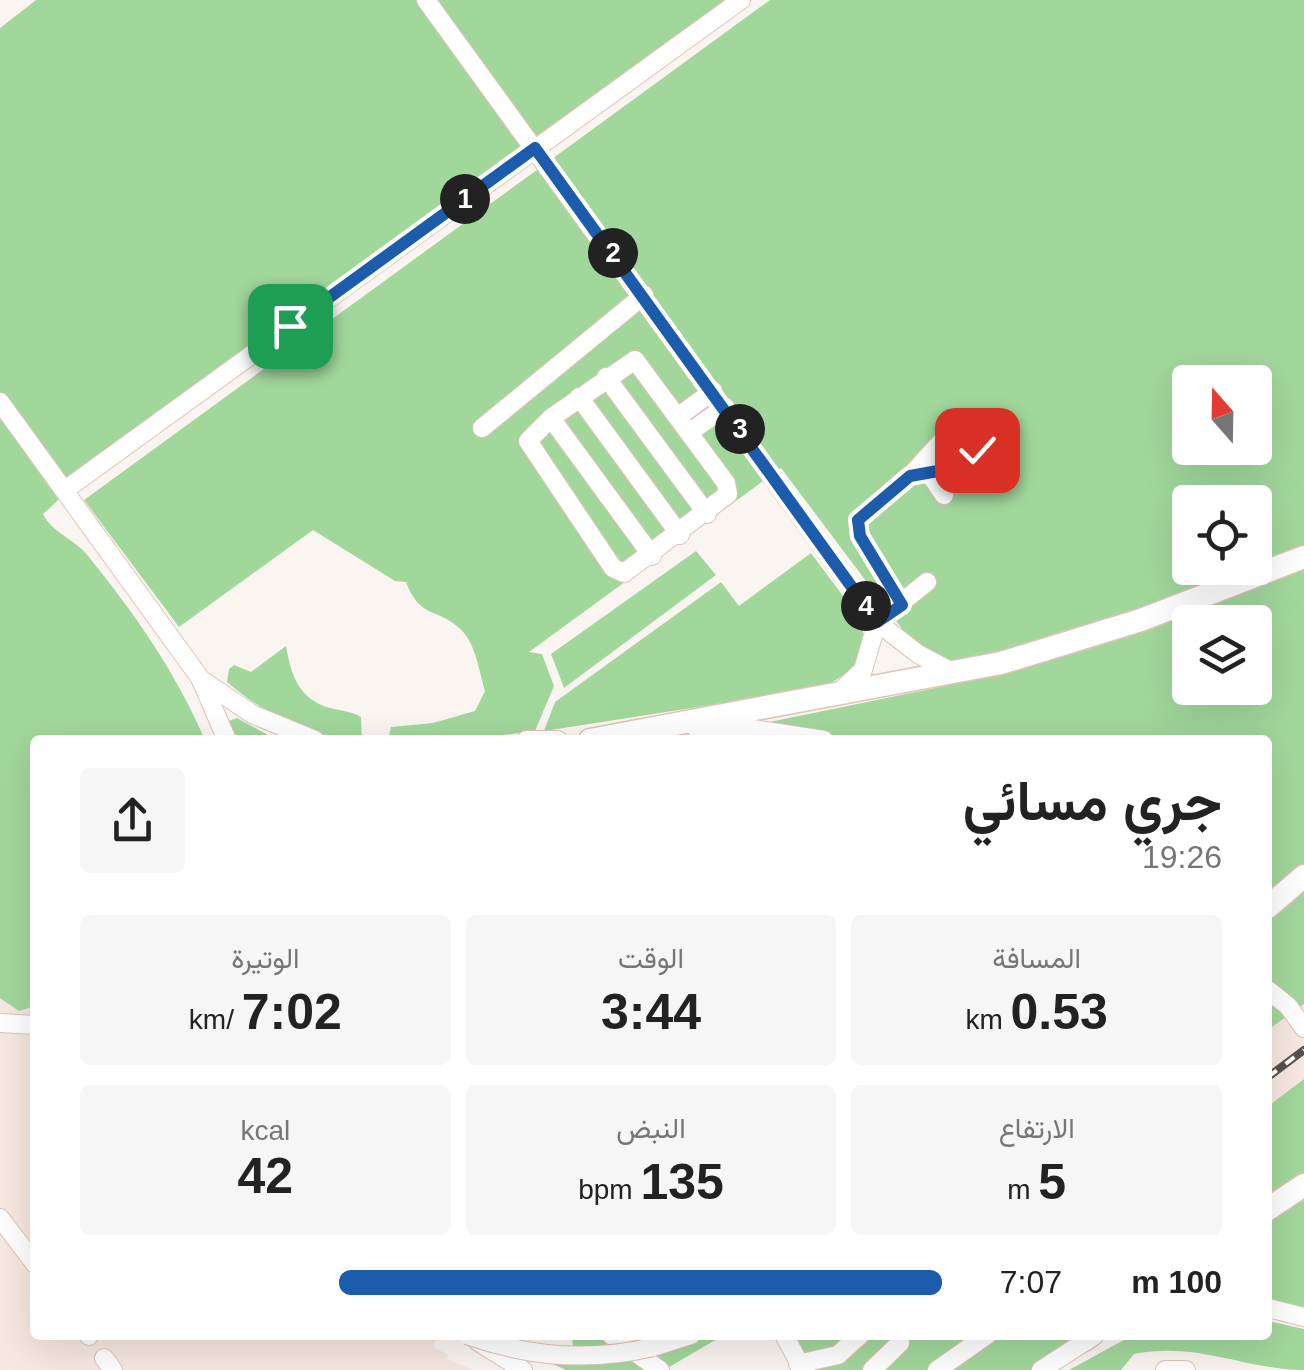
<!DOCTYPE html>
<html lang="ar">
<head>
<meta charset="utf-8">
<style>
	body { margin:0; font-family:Arial,Vazirmatn,sans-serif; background:#f6f6f6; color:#222; direction:rtl; height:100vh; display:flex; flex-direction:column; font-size:38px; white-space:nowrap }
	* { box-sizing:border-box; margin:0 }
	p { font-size:32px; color:#767676 }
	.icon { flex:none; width:55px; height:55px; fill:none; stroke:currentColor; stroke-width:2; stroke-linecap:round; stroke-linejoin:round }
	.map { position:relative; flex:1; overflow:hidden; direction:ltr }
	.sheet { position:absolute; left:30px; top:735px; width:1242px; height:605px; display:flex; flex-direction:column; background:#fff; border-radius:10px; box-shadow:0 10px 40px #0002; direction:rtl }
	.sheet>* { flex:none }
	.needle { width:65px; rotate:340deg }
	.tools { position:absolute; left:1172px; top:365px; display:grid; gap:20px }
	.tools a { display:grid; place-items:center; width:100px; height:100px; border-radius:10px; background:#fff; box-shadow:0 10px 40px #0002; font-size:50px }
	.pin { position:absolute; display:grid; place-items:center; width:85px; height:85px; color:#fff; margin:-42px; border-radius:20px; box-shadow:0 5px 15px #0006 }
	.km { position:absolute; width:50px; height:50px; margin:-25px; border-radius:50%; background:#222; color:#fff; font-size:28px; line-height:50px; text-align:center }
	.round { display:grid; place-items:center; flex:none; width:105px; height:105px; border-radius:10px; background:#f6f6f6 }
	.headline { display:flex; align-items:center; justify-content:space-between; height:170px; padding:0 50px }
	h1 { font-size:55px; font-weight:700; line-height:75px }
	.metrics { display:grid; grid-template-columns:repeat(3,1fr); gap:15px; height:170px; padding:10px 50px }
	.metrics div { display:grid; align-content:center; border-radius:10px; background:#f6f6f6; text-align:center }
	.metrics b { font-size:50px; font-weight:700 }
	.metrics small { font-size:28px; font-weight:400 }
	.metrics p { font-size:28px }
	ul { padding:0 50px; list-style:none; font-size:32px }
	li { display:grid; grid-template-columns:160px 120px 1fr; align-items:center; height:75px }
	li i { height:25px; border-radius:12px; background:#1d5bac }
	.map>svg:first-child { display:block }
	.built { fill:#f7e8e1 }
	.green { fill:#a2d79c; fill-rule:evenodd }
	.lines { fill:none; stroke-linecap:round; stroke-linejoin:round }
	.minor-casing { stroke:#dfc3b7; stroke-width:20 }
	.major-casing { stroke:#dfc3b7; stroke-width:25 }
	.minor { stroke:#fff; stroke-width:18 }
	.major { stroke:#fff; stroke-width:22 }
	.rail-casing { stroke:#5b514e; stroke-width:8 }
	.rail { stroke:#fff; stroke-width:4; stroke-dasharray:11; stroke-linecap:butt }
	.minor-bridge-casing { stroke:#dfc3b7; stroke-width:20; stroke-linecap:butt }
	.minor-bridge { stroke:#fff; stroke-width:18 }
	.route-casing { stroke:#fff; stroke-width:20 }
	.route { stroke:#1d5bac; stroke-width:12 }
</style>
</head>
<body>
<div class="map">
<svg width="1304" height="1370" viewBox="0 0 1304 1370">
	<rect width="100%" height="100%" fill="#fbf5f2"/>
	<path class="built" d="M0,433l47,90 39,29 81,114 38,74h-170v595h393l8,4 -3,8 15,7 -1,5 26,11h-473z
		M1304,1004v75l-36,26v-75z"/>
	<path class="green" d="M36,0h699l-657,482 -35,32c9,19 32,25 45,42 45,55 89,118 117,184h-170v266l-16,5 -19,-13v-970z
		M770,0h534v1004l-36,26v-290h-587l264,-54 -164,-218 -252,184 13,2 12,32 -19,45 -70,9h-77l3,-13 42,-4 42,-12 10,-20c-6,-19 -9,-50 -27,-64 -21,-19 -38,-8 -52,-45l-11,-1 -82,-51 -134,97 -95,-127zM1190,382h65v66h-65zM1190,502h65v66h-65zM1190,622h65v66h-65z
		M696,551l20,24 -152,113 -13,-34z
		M811,553l49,66c13,41 -16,63 -52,71l-264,41 11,-29 166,-120 18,24z
		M286,646c5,28 12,53 44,62 11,3 21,3 31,9l1,23c-49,0 -99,-27 -135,-58l2,-13 5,-4 17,7z
		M237,718l40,22h-42l-6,-19z
		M1304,1079v239l-36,-10v-202z
		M1268,1321l36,8v41c-58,0 -106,-29 -170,-16l-13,16h-52l64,-35h135z
		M572,1335h152l-60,35h-98l-27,-12 35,2z
		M790,1335h311l-53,35h-234z"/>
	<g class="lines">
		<g class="minor-casing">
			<path id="minor" d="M426,0l451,622 41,32 34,18
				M635,360l91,123 2,11 -104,79 -11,-5 -85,-127 23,-23z
				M606,377l101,137
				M579,397l101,138
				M0,402l200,276 27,62
				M679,416l34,-25
				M551,418l101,138
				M482,428l162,-133
				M690,432l35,-25
				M929,473l15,22
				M65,490l676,-490
				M902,605l-42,-69 -2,-16 52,-44 43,-47 15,-6 12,11 -3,16 -28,19 -39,7
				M202,680l50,34 63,26
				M837,694l26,-24 14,-48 50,-40
				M696,728l44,-1 84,13
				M526,740h32
				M1268,990l20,16 16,22
				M0,1023l35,2
				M0,1218l35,46
				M1268,1308l36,9
				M88,1335l1,1
				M611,1335l49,35
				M784,1335l19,35
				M477,1341l46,29
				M653,1347l38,-12
				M104,1358l9,12
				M798,1364l40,-9 22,-20
				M872,1370l28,-27
				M937,1370l50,-35
				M1041,1370l54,-35
				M1165,1370h21"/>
		</g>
		<g class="major-casing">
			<path id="major" d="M590,740l411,-77 140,-43 163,-63
				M1268,907l36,-31
				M1268,1209l36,-24
				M1084,1340l7,-5"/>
		</g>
		<use href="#minor" class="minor"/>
		<use href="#major" class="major"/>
		<g class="rail-casing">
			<path id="rail" d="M1268,1077l36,-27"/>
		</g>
		<use href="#rail" class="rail"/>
		<g class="minor-bridge-casing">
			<path id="minor-bridge" d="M467,1335c61,22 123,27 186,12"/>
		</g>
		<use href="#minor-bridge" class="minor-bridge"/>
	</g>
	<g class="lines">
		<g class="route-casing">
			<path id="route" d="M290,326l245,-178 342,474 25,-17 -42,-69 -2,-16 52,-44 39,-7 28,-19"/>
		</g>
		<use href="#route" class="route"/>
	</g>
</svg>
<div class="tools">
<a><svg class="needle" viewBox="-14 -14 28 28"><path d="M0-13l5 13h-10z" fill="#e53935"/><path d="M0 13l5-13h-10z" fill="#767676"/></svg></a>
<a><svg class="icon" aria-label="locate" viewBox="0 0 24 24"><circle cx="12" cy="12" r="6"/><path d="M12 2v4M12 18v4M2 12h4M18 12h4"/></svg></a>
<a><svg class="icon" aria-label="layers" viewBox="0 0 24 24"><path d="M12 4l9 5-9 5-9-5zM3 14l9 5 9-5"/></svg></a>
</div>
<div class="pin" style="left:290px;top:326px;background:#1e9e55"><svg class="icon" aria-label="arrive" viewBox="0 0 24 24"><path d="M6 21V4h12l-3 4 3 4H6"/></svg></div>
<div class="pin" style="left:977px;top:450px;background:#d93025"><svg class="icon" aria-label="check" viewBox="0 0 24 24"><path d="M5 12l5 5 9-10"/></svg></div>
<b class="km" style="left:465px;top:199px">1</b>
<b class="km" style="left:613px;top:253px">2</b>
<b class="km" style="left:740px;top:429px">3</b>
<b class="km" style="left:866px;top:606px">4</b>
<section class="sheet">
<div class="headline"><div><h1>جري مسائي</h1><p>19:26</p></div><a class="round"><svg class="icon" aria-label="share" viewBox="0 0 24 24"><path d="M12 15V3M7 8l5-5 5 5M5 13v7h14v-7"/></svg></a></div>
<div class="metrics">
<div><p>المسافة</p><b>0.53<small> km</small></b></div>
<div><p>الوقت</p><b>3:44</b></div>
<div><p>الوتيرة</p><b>7:02<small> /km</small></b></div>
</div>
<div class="metrics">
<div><p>الارتفاع</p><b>5<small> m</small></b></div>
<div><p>النبض</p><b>135<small> bpm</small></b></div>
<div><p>kcal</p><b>42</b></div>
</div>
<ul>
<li><b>100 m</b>7:07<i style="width:70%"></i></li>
</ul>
</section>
</div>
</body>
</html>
